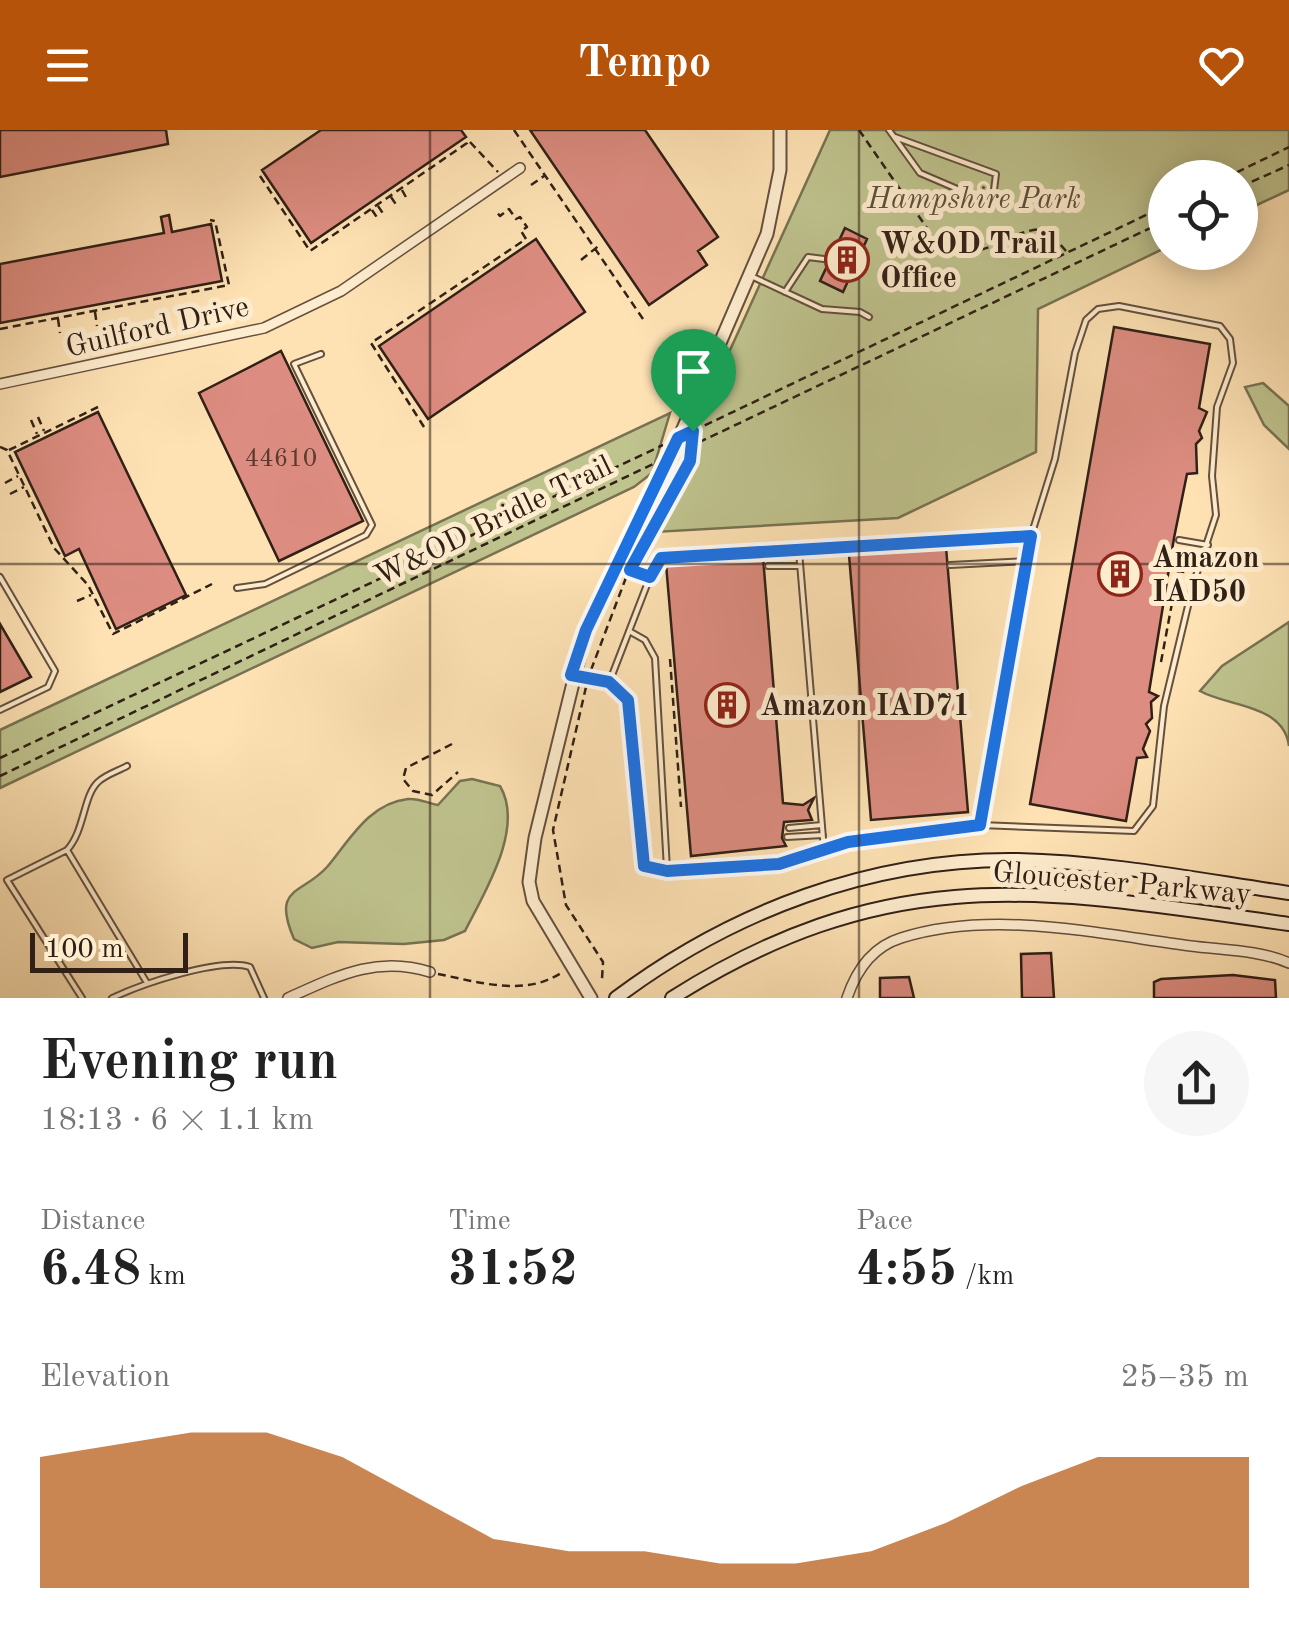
<!DOCTYPE html>
<html lang="en">
<head>
<meta charset="utf-8">
<style>
	body { margin:0; font-family:"Old Standard TT",serif; background:#f6f6f6; color:#222; height:100vh; display:flex; flex-direction:column; font-size:38px; white-space:nowrap }
	* { box-sizing:border-box; margin:0 }
	p { font-size:32px; color:#767676 }
	.icon { flex:none; width:55px; height:55px; fill:none; stroke:currentColor; stroke-width:2; stroke-linecap:round; stroke-linejoin:round }
	.map { position:relative; height:868px; overflow:hidden }
	.sheet { display:flex; flex-direction:column; background:#fff; flex:1 }
	.sheet>* { flex:none }
	.fabs { position:absolute; left:1148px; top:30px; display:grid; gap:20px }
	.fabs a { display:grid; place-items:center; width:110px; height:110px; border-radius:50%; background:#fff; box-shadow:0 5px 25px #0003; font-size:50px }
	.scale { position:absolute; left:30px; bottom:25px; width:158px; box-sizing:border-box; padding-left:10px; border:5px solid #302016; border-top:0; font-size:28px; line-height:35px; white-space:nowrap; color:#302016; -webkit-text-stroke:8px #feecce; paint-order:stroke }
	.pin { position:absolute; display:grid; place-items:center; width:85px; height:85px; color:#fff; margin:-102px -42px; border-radius:50% 50% 50% 0; rotate:-45deg; box-shadow:0 0 10px #0007 }
	.pin .icon { rotate:45deg }
	.round { display:grid; place-items:center; flex:none; width:105px; height:105px; border-radius:52px; background:#f6f6f6 }
	.head { display:flex; align-items:center; justify-content:space-between; height:170px; padding:0 40px }
	h1 { font-size:55px; font-weight:700; line-height:75px }
	.figures { display:grid; grid-template-columns:repeat(3,1fr); gap:15px; height:170px; padding:10px 40px }
	.figures div { display:grid; align-content:center }
	.figures b { font-size:50px; font-weight:700 }
	.figures small { font-size:28px; font-weight:400 }
	.figures p { font-size:28px }
	.chart { height:280px; padding:20px 40px }
	.chart p { display:flex; justify-content:space-between }
	.chart svg { width:100%; height:180px; margin-top:10px; fill:#b45309; opacity:.7 }
	header { display:flex; justify-content:space-between; align-items:center; height:130px; padding:0 40px; background:#b45309; color:#fff; font-size:45px; font-weight:700 }
	.map>svg:first-child { display:block }
	.green { fill:#bfc38e; stroke:#787252; stroke-width:2.5 }
	.building { fill:#dc8c80; stroke:#302016; stroke-width:2.5 }
	.lines { fill:none; stroke-linecap:round; stroke-linejoin:round }
	.service-casing { stroke:#64503e; stroke-width:8 }
	.minor-casing { stroke:#64503e; stroke-width:12 }
	.tertiary-casing { stroke:#64503e; stroke-width:15 }
	.secondary-casing { stroke:#302016; stroke-width:16 }
	.path { stroke:#302016; stroke-width:2.5; stroke-dasharray:8 5; stroke-linecap:butt }
	.service { stroke:#feecce; stroke-width:4 }
	.minor { stroke:#feecce; stroke-width:9 }
	.tertiary { stroke:#feecce; stroke-width:11 }
	.secondary { stroke:#feecce; stroke-width:12 }
	.route-casing { stroke:#fff; stroke-width:20 }
	.route { stroke:#1a73e8; stroke-width:12 }
	.grid { fill:none; stroke:#302016; stroke-width:2.5; stroke-opacity:0.55 }
	.labels { text-anchor:middle; stroke-width:10; stroke-linejoin:round; paint-order:stroke }
	.number-label { font-size:25px; fill:#5b3b30 }
	.park-label { font-size:30px; font-style:italic; fill:#5b513a; stroke:#feecce }
	.poi-label { font-size:30px; font-weight:bold; fill:#302016; stroke:#feecce; text-anchor:start }
	.street-label { font-size:30px; fill:#302016; stroke:#feecce }
</style>
</head>
<body>
<header><svg class="icon" aria-label="menu" viewBox="0 0 24 24"><path d="M4 6h16M4 12h16M4 18h16"/></svg>Tempo<svg class="icon" aria-label="heart" viewBox="0 0 24 24"><path d="M12 20l-8-8c-3-5 5-10 8-4 3-6 11-1 8 4z"/></svg></header>
<div class="map">
<svg width="1289" height="868" viewBox="0 0 1289 868">
	<rect width="100%" height="100%" fill="#fee2b4"/>
	<filter id="stains"><feTurbulence type="fractalNoise" baseFrequency=".002" numOctaves="4"/><feColorMatrix values="0 0 0 0 .2 0 0 0 0 .09 0 0 0 0 .02 0 0 0 .5 -.17"/></filter>
	<radialGradient id="worn" r=".72"><stop offset=".6" stop-color="#630" stop-opacity="0"/><stop offset="1" stop-color="#630" stop-opacity=".3"/></radialGradient>
	<path class="green" d="M830,0h459v60l-49,23v-35h-75v70l-127,61 -2,143 -138,66 -243,14 51,-129z
		M1263,253l26,23v43l-25,-24 -19,-38z
		M670,283l-18,60 -18,14 -634,301v-58z
		M1289,492v124c-5,-42 -61,-39 -89,-55l22,-25z
		M472,649l28,7c25,42 -16,107 -35,145l-21,9 -40,4 -66,-2 -26,6 -18,-9c-23,-53 8,-44 33,-72 22,-26 42,-64 81,-68 10,-1 20,4 30,6l22,-24z"/>
	<path class="building" d="M0,0h166l2,14 -168,33z
		M321,0h140l5,7 -155,106 -49,-73z
		M530,0h115l73,107 -20,14 9,14 -58,40z
		M169,85l3,17 39,-8 11,57 -222,42v-59l164,-31 -3,-16z
		M845,98l22,11 -24,53 -23,-11z
		M536,109l49,73 -157,107 -49,-73z
		M1114,197l96,17 -11,64 8,4 -8,19 3,7 -6,6 1,29 -10,1 -13,64 -25,154 9,4 -7,6 1,16 -6,6 4,7 -7,18 4,8 -10,1 -11,63 -96,-17z
		M281,221l82,170 -84,40 -80,-168z
		M98,282l88,183 -70,34 -37,-80 -14,7 -50,-104z
		M946,417l22,265 -97,8 -22,-265z
		M763,427l20,246 20,2 11,-7 -6,12 4,10 -28,2 -2,16 4,8 -95,10 -25,-292z
		M0,494l31,53 -31,15z
		M1051,823l3,45h-32l-1,-44z
		M1233,845l42,5 1,18h-122v-16l7,-3z
		M909,847l5,21h-34v-20z"/>
	<g class="lines">
		<g class="service-casing">
			<path id="service" d="M889,0l31,43 63,27 10,-2 3,-24 -101,-37
				M751,146l71,33 38,3 9,5
				M785,162l23,-35 16,2
				M1179,410l29,5
				M799,421l25,299
				M1178,423l27,5
				M950,435l76,-4
				M768,436h32
				M0,447l55,94 -7,16 -48,23
				M237,458l28,-4 101,-49 6,-10 -78,-161 27,-10
				M629,501l16,9 10,18 12,211
				M577,546l32,7 19,17 13,152 3,13 11,5 124,-6 69,-21 132,-18 154,6 19,-25 11,-100 29,-121 23,-70 -4,-39 5,-69 16,-44 -3,-24 -10,-13 -101,-20 -21,3 -12,11 -11,33 -20,106 -24,77 -370,21 -11,20 -28,-10
				M609,553l41,-106
				M127,636c-9,5 -22,9 -29,16 -15,14 -13,48 -31,68l80,133
				M980,695l51,-289
				M789,698l33,-3
				M787,707l36,-2
				M67,720l-60,30 75,118
				M112,868c30,-14 108,-41 138,-31l14,31"/>
		</g>
		<g class="minor-casing">
			<path id="minor" d="M0,254l264,-56 77,-37 179,-123
				M288,868c49,-22 89,-43 142,-26
				M847,868c9,-27 25,-51 54,-60 91,-29 198,-4 290,8 31,4 69,4 98,17"/>
		</g>
		<g class="tertiary-casing">
			<path id="tertiary" d="M591,868l-58,-97 -4,-19 6,-44 51,-208 93,-192 88,-204 13,-64v-40"/>
		</g>
		<g class="secondary-casing">
			<path id="secondary" d="M616,868c116,-87 256,-140 402,-138 90,2 182,20 271,33
				M672,868c222,-140 372,-108 617,-74"/>
		</g>
		<path class="path" d="M514,0l129,189
			M859,0l77,111c49,29 66,-13 111,-12l19,22
			M470,12l28,30
			M260,46l50,75 157,-108 1,-5
			M1225,48l64,-31
			M531,55l13,-9
			M1240,57l49,-22
			M402,60l5,9
			M391,67l6,9
			M378,76l6,9
			M372,80l6,9
			M581,130l20,-16
			M95,182l2,14
			M58,189l2,14
			M0,199l229,-44 -14,-64 -5,-1
			M38,287l6,14
			M31,290l6,14
			M424,297l-53,-84 155,-104 -5,-8 6,-4 -7,-10 -4,2 -7,-10 -9,7 -5,-6
			M693,301l472,-225
			M0,317l7,3 47,98 34,37 25,49 99,-50
			M687,318l478,-227
			M9,320l89,-43
			M5,353l13,-7
			M10,364l14,-7
			M633,434l57,-103 2,-25
			M77,471l14,-6
			M670,529l11,148
			M1161,532l17,-91 7,1 2,-10
			M591,540l36,-95
			M586,557l-33,143 13,75 37,57 -1,17
			M452,614l-46,24 -3,11 10,12 19,4 26,-23
			M0,628l663,-313
			M0,646l653,-312
			M438,844c41,8 86,23 123,-1"/>
		<use href="#service" class="service"/>
		<use href="#minor" class="minor"/>
		<use href="#tertiary" class="tertiary"/>
		<use href="#secondary" class="secondary"/>
	</g>
	<g class="lines">
		<g class="route-casing">
			<path id="route" d="M693,301l-3,30 -60,109 20,7 11,-19 370,-22 -51,289 -132,17 -69,22 -112,7 -23,-5 -16,-166 -19,-18 -38,-7 15,-45 92,-192z"/>
		</g>
		<use href="#route" class="route"/>
	</g>
	<path class="grid" d="M430,0v868M859,0v868M0,434h1289"/>
	<defs>
		<g id="building-ring" transform="scale(2.25)"><circle r="9.5" fill="#feecce" stroke="#8f2418" stroke-width="1.5"/><path d="M-4-6H4V6H1V3H-1V6H-4ZM-2.5-4.3h1.7v1.8h-1.7ZM.8-4.3h1.7v1.8H.8ZM-2.5-1h1.7V.8h-1.7ZM.8-1h1.7V.8H.8Z" fill="#8f2418"/></g>
	</defs>
	<g fill-rule="evenodd">
		<use href="#building-ring" x="847" y="130"/>
		<use href="#building-ring" x="1120" y="444"/>
		<use href="#building-ring" x="727" y="575"/>
	</g>
	<g class="labels">
		<g class="number-label">
			<text x="281" y="336">44610</text>
		</g>
		<g class="park-label">
			<text x="974" y="78">Hampshire Park</text>
		</g>
		<g class="poi-label">
			<text x="880" y="123">W&amp;OD Trail<tspan x="880" dy="34">Office</tspan></text>
			<text x="1152" y="437">Amazon<tspan x="1152" dy="34">IAD50</tspan></text>
			<text x="760" y="585">Amazon IAD71</text>
		</g>
		<g class="street-label">
			<text transform="translate(157 196) rotate(-13)" y="10">Guilford Drive</text>
			<text transform="translate(493 390) rotate(-26)" y="10">W&amp;OD Bridle Trail</text>
			<text transform="translate(1122 752) rotate(5)" y="10">Gloucester Parkway</text>
		</g>
	</g>
	<rect width="100%" height="100%" filter="url(#stains)"/>
	<rect width="100%" height="100%" fill="url(#worn)"/>
</svg>
<div class="fabs">
<a><svg class="icon" aria-label="locate" viewBox="0 0 24 24"><circle cx="12" cy="12" r="6"/><path d="M12 2v4M12 18v4M2 12h4M18 12h4"/></svg></a>
</div>
<div class="scale">100 m</div>
<div class="pin" style="left:693px;top:301px;background:#1e9e55"><svg class="icon" aria-label="arrive" viewBox="0 0 24 24"><path d="M6 21V4h12l-3 4 3 4H6"/></svg></div>
</div>
<section class="sheet">
<div class="head"><div><h1>Evening run</h1><p>18:13 · 6 × 1.1 km</p></div><a class="round"><svg class="icon" aria-label="share" viewBox="0 0 24 24"><path d="M12 15V3M7 8l5-5 5 5M5 13v7h14v-7"/></svg></a></div>
<div class="figures">
<div><p>Distance</p><b>6.48<small> km</small></b></div>
<div><p>Time</p><b>31:52</b></div>
<div><p>Pace</p><b>4:55<small> /km</small></b></div>
</div>
<div class="chart"><p><span>Elevation</span>25–35 m</p>
<svg viewBox="0 0 160 44" preserveAspectRatio="none"><path d="M0 44V12L10 9L20 6L30 6L40 12L50 22L60 32L70 35L80 35L90 38L100 38L110 35L120 28L130 19L140 12L150 12L160 12V44z"/></svg>
</div>
</section>
</body>
</html>
